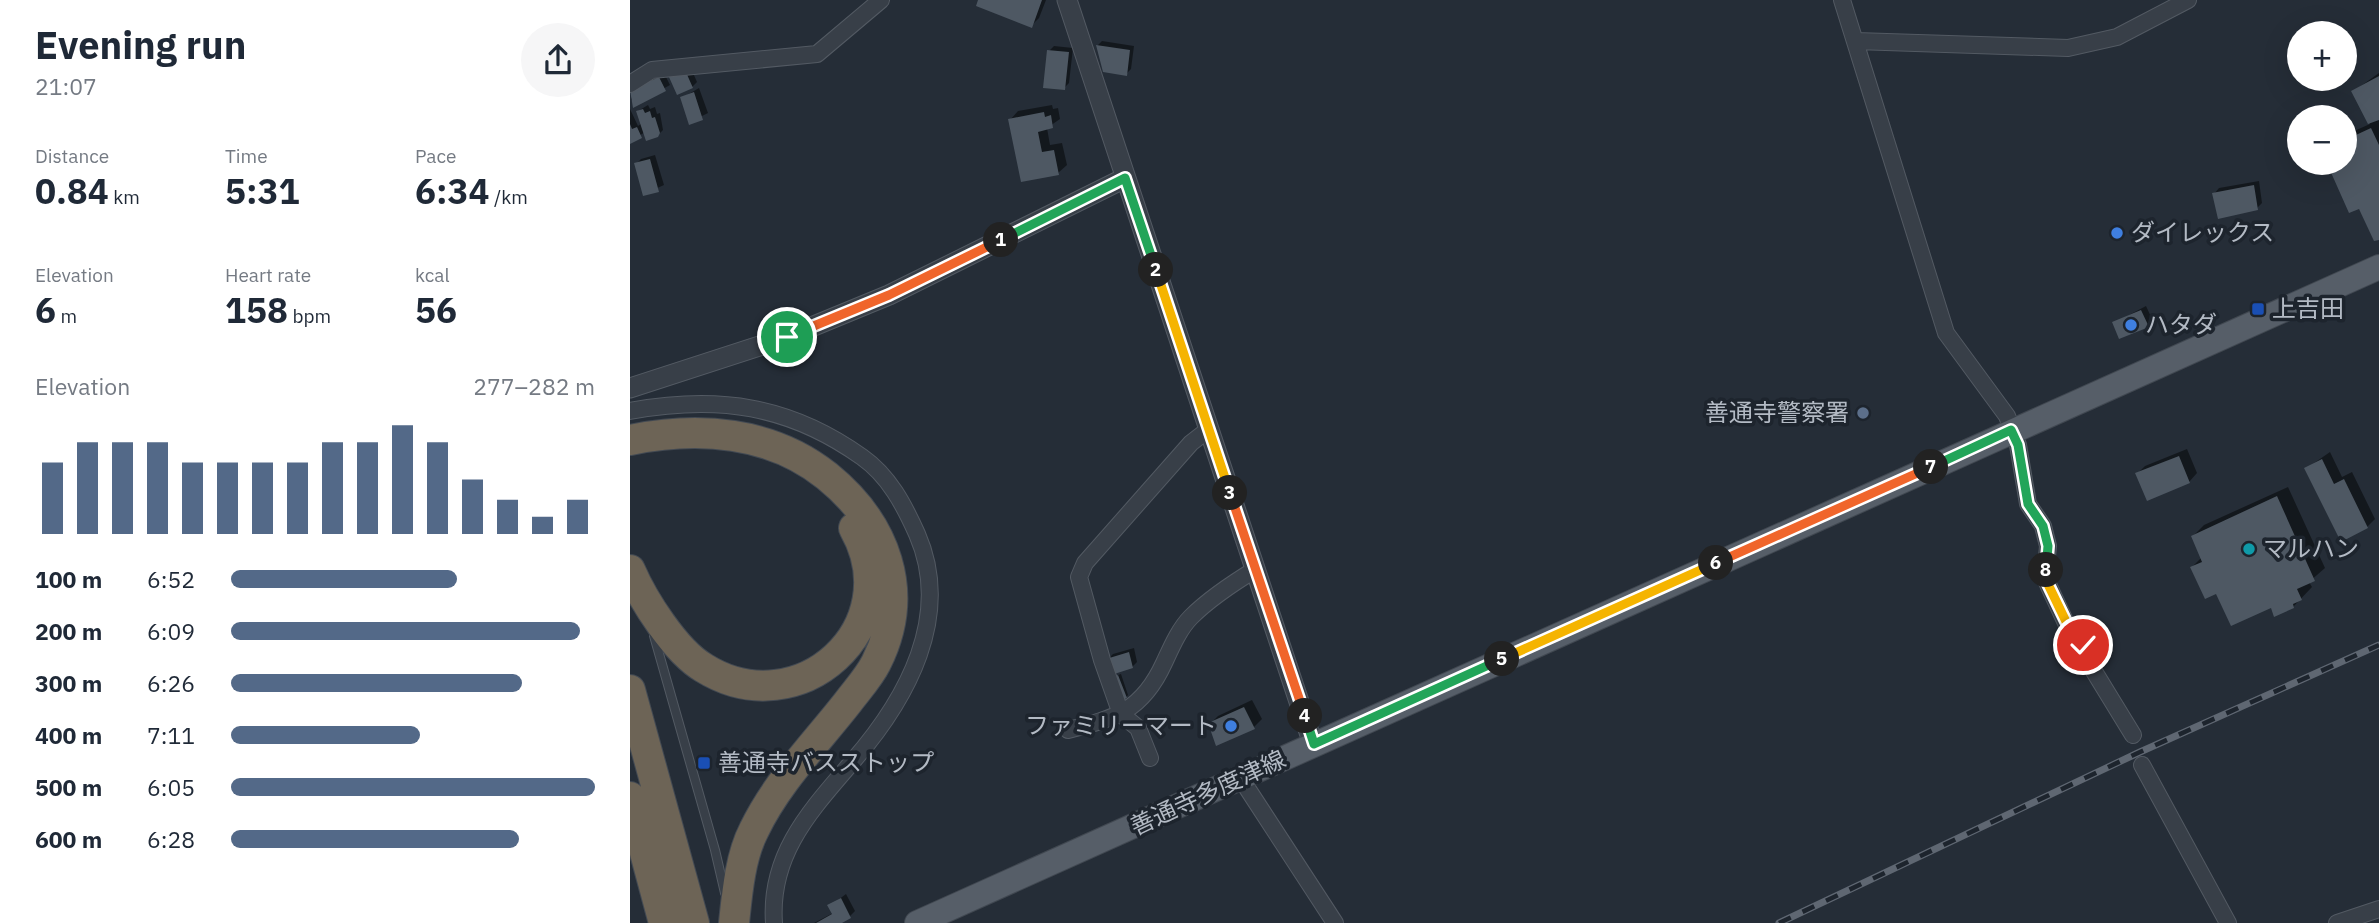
<!DOCTYPE html>
<html lang="en">
<head>
<meta charset="utf-8">
<style>
	body { margin:0; font-family:"IBM Plex Sans","Noto Sans JP",sans-serif; background:#f6f6f7; color:#1f2937; height:100vh; display:flex; flex-direction:column; font-size:26px; white-space:nowrap }
	* { box-sizing:border-box; margin:0 }
	p { font-size:23px; color:#747a83 }
	.icon { flex:none; width:38px; height:38px; fill:none; stroke:currentColor; stroke-width:2; stroke-linecap:round; stroke-linejoin:round }
	.map { position:relative; flex:1; overflow:hidden }
	.side { display:flex; flex-direction:column; background:#fff; width:630px }
	.side>* { flex:none }
	.buttons { position:absolute; left:1657px; top:21px; display:grid; gap:14px }
	.buttons a { display:grid; place-items:center; width:70px; height:70px; border-radius:50%; background:#fff; box-shadow:0 7px 28px #0002; font-size:35px }
	.pin { position:absolute; display:grid; place-items:center; width:60px; height:60px; color:#fff; margin:-30px; border:4px solid #fff; border-radius:50%; box-shadow:0 2px 7px #0007 }
	.km { position:absolute; width:35px; height:35px; margin:-18px; border-radius:50%; background:#222; color:#fff; font-size:19px; line-height:35px; text-align:center }
	.round { display:grid; place-items:center; flex:none; width:74px; height:74px; border-radius:37px; background:#f6f6f7 }
	.summary { display:flex; align-items:center; justify-content:space-between; height:119px; padding:0 35px }
	h1 { font-size:38px; font-weight:700; line-height:52px }
	.figures { display:grid; grid-template-columns:repeat(3,1fr); gap:10px; height:119px; padding:7px 35px }
	.figures div { display:grid; align-content:center }
	.figures b { font-size:35px; font-weight:700 }
	.figures small { font-size:19px; font-weight:400 }
	.figures p { font-size:19px }
	.chart { height:196px; padding:14px 35px }
	.chart p { display:flex; justify-content:space-between }
	.chart svg { width:100%; height:126px; margin-top:7px; stroke:#536988; stroke-width:6 }
	ul { padding:0 35px; list-style:none; font-size:23px }
	li { display:grid; grid-template-columns:112px 84px 1fr; align-items:center; height:52px }
	li i { height:18px; border-radius:9px; background:#536988 }
	main { display:flex; flex:1; min-height:0 }
	.map>svg:first-child { display:block }
	.shadow { fill:#0007 }
	.building { fill:#4e5863 }
	.lines { fill:none; stroke-linecap:round; stroke-linejoin:round }
	.service-casing { stroke:#535a63; stroke-width:10 }
	.minor-casing { stroke:#535a63; stroke-width:18 }
	.tertiary-casing { stroke:#535a63; stroke-width:21 }
	.primary-casing { stroke:#414851; stroke-width:26 }
	.motorway-casing { stroke:#434a53; stroke-width:32 }
	.service { stroke:#383f48; stroke-width:8 }
	.minor { stroke:#383f48; stroke-width:16 }
	.tertiary { stroke:#383f48; stroke-width:19 }
	.primary { stroke:#565e68; stroke-width:24 }
	.motorway { stroke:#6d6456; stroke-width:30 }
	.rail-casing { stroke:#5f6772; stroke-width:7 }
	.rail { stroke:#1d242d; stroke-width:4.5; stroke-dasharray:13; stroke-linecap:butt }
	.split-1-casing { stroke:#fff; stroke-width:14 }
	.split-2-casing { stroke:#fff; stroke-width:14 }
	.split-3-casing { stroke:#fff; stroke-width:14 }
	.split-4-casing { stroke:#fff; stroke-width:14 }
	.split-5-casing { stroke:#fff; stroke-width:14 }
	.split-6-casing { stroke:#fff; stroke-width:14 }
	.split-7-casing { stroke:#fff; stroke-width:14 }
	.split-8-casing { stroke:#fff; stroke-width:14 }
	.split-9-casing { stroke:#fff; stroke-width:14 }
	.split-1 { stroke:#f0652b; stroke-width:9 }
	.split-2 { stroke:#22a559; stroke-width:9 }
	.split-3 { stroke:#f5b400; stroke-width:9 }
	.split-4 { stroke:#f0652b; stroke-width:9 }
	.split-5 { stroke:#22a559; stroke-width:9 }
	.split-6 { stroke:#f5b400; stroke-width:9 }
	.split-7 { stroke:#f0652b; stroke-width:9 }
	.split-8 { stroke:#22a559; stroke-width:9 }
	.split-9 { stroke:#f5b400; stroke-width:9 }
	.shop-dot { fill:#3f7fe0; stroke:#1d242d; stroke-width:2.5 }
	.transit-dot { fill:#1a4fb4; stroke:#1d242d; stroke-width:2.5 }
	.service-dot { fill:#5c6f8a; stroke:#1d242d; stroke-width:2.5 }
	.culture-dot { fill:#0f9aa8; stroke:#1d242d; stroke-width:2.5 }
	.labels { text-anchor:middle; stroke-width:7; stroke-linejoin:round; paint-order:stroke }
	.poi-label { font-size:24px; fill:#b3bac4; stroke:#1d242d; text-anchor:start }
	.street-label { font-size:24px; fill:#b3bac4; stroke:#1d242d }
</style>
</head>
<body>
<main>
<section class="side">
<div class="summary"><div><h1>Evening run</h1><p>21:07</p></div><a class="round"><svg class="icon" aria-label="share" viewBox="0 0 24 24"><path d="M12 15V3M7 8l5-5 5 5M5 13v7h14v-7"/></svg></a></div>
<div class="figures">
<div><p>Distance</p><b>0.84<small> km</small></b></div>
<div><p>Time</p><b>5:31</b></div>
<div><p>Pace</p><b>6:34<small> /km</small></b></div>
</div>
<div class="figures">
<div><p>Elevation</p><b>6<small> m</small></b></div>
<div><p>Heart rate</p><b>158<small> bpm</small></b></div>
<div><p>kcal</p><b>56</b></div>
</div>
<div class="chart"><p><span>Elevation</span>277–282 m</p>
<svg viewBox="0 0 160 44" preserveAspectRatio="none"><path d="M5 44V19M15 44V12M25 44V12M35 44V12M45 44V19M55 44V19M65 44V19M75 44V19M85 44V12M95 44V12M105 44V6M115 44V12M125 44V25M135 44V32M145 44V38M155 44V32"/></svg>
</div>
<ul>
<li><b>100 m</b>6:52<i style="width:62%"></i></li>
<li><b>200 m</b>6:09<i style="width:96%"></i></li>
<li><b>300 m</b>6:26<i style="width:80%"></i></li>
<li><b>400 m</b>7:11<i style="width:52%"></i></li>
<li><b>500 m</b>6:05<i style="width:100%"></i></li>
<li><b>600 m</b>6:28<i style="width:79%"></i></li>
</ul>
</section>
<div class="map">
<svg width="1749" height="923" viewBox="0 0 1749 923">
	<rect width="100%" height="100%" fill="#252d37"/>
	<path class="shadow" d="M350,0h66l-7,18 -8,8z
		M472,41l32,5 -3,23 -5,5 -29,-28z
		M424,46l19,2 -4,35 -5,5 -15,-37z
		M60,66l7,16 -5,5 -21,-10z
		M34,73l6,12 -36,20 -3,-6 7,-13z
		M1749,73v165l-48,-70 6,-5h8v-28l25,-11 -16,-33z
		M69,88l9,25 -18,9 -8,-24z
		M18,105l2,4 5,-2 2,7 3,-1 3,17 -6,6 -12,-4 -15,10v-33l8,17 4,-3 -4,-12z
		M422,105l1,4 5,-1 2,11 -13,9 3,17 12,-2 5,22 -9,8 -48,-53 8,-9z
		M25,155l9,30 -20,9 -8,-30 5,-5z
		M1629,181l3,22 -5,5 -43,-14 5,-6z
		M1516,306l7,15 -5,5 -34,-3z
		M1557,449l10,24 -8,9 -52,-8 8,-8z
		M1700,452l12,25 10,-5 23,47 -8,8 -60,-59z
		M1658,487l37,81 -16,14 3,5 -19,20 -21,-1 -55,-15 -25,-24 10,-10 -9,-21 11,-11z
		M504,648l3,14 -5,5 -24,-8 5,-5z
		M491,674l7,21 -2,2 -11,-21z
		M622,700l10,19 -8,8 -44,-3 8,-8z
		M216,894l9,17 -5,5 -12,7h-24l19,-10 -3,-7z"/>
	<path class="building" d="M348,0h64l-10,28 -56,-22z
		M466,45l34,5 -3,26 -24,-4z
		M417,50l22,2 -4,38 -22,-2z
		M55,70l8,18 -16,7 -8,-18z
		M1749,76v44l-11,4 -17,-33z
		M29,77l7,14 -33,17 -3,-18z
		M64,92l9,28 -14,5 -9,-28z
		M13,109l2,4 5,-2 2,7 3,-1 5,16 -2,4 -12,4 -10,-30z
		M414,112l1,5 6,-2 2,13 -15,4 4,20 12,-2 5,25 -38,7 -13,-63z
		M0,124l2,5 5,-2 5,11 -12,6z
		M1741,128l8,17v95l-5,1 -15,-32 -10,4 -20,-45 6,-5h10v-23z
		M20,159l9,33 -16,4 -9,-33z
		M1624,185l4,25 -40,9 -6,-26z
		M1511,310l8,17 -30,12 -7,-17z
		M1549,456l11,27 -43,18 -12,-28z
		M1692,459l12,25 10,-5 24,49 -27,14 -37,-74z
		M1647,496l38,85 -18,8 5,11 -9,4 1,4 -20,9 -3,-9 -40,18 -15,-32 -11,5 -15,-32 12,-5 -11,-26z
		M499,652l4,16 -22,7 -5,-16z
		M488,675l9,23 -7,3 -9,-23z
		M614,707l11,22 -39,17 -8,-23z
		M211,898l10,20 -9,5h-26l16,-9 -5,-9z"/>
	<g class="lines">
		<g class="service-casing">
			<path id="service" d="M24,636l61,214 10,43"/>
		</g>
		<g class="minor-casing">
			<path id="minor" d="M1212,0l104,333 61,83 11,29 10,59 15,22 5,20 -3,32 27,58 11,9 9,23 41,67
				M1226,41l212,7 49,-11 71,-37
				M0,84l22,-14 165,-16 64,-54
				M0,411c88,-16 159,-6 232,46 27,19 42,48 55,77 36,82 -10,165 -64,227 -41,48 -84,92 -79,162
				M438,730c48,-12 74,-19 96,-67 7,-15 15,-34 27,-46 19,-19 42,-34 65,-48
				M520,758l-12,-30 -17,-14 -19,-54 -23,-83 6,-14 106,-120 18,-14
				M1512,765l86,158
				M613,777l4,11 88,135
				M1707,923l42,-14"/>
		</g>
		<g class="tertiary-casing">
			<path id="tertiary" d="M437,0l246,744
				M0,388l157,-51 102,-42 236,-117"/>
		</g>
		<g class="primary-casing">
			<path id="primary" d="M287,923l1462,-656"/>
		</g>
		<g class="motorway-casing">
			<path id="motorway" d="M0,440c68,-14 141,-9 197,36 58,47 85,116 49,187 -7,14 -19,27 -28,39 -32,41 -71,80 -94,128 -14,27 -17,64 -20,93
				M0,570c13,30 45,81 74,98 95,59 206,-41 150,-140
				M0,690l64,233
				M0,797l34,126"/>
		</g>
		<use href="#service" class="service"/>
		<use href="#minor" class="minor"/>
		<use href="#tertiary" class="tertiary"/>
		<use href="#primary" class="primary"/>
		<use href="#motorway" class="motorway"/>
		<g class="rail-casing">
			<path id="rail" d="M1149,923l361,-171 239,-107"/>
		</g>
		<use href="#rail" class="rail"/>
	</g>
	<g class="lines">
		<g class="split-1-casing">
			<path id="split-1" d="M157,337l102,-42 112,-55"/>
		</g>
		<g class="split-2-casing">
			<path id="split-2" d="M371,240l124,-62 31,92"/>
		</g>
		<g class="split-3-casing">
			<path id="split-3" d="M526,270l74,223"/>
		</g>
		<g class="split-4-casing">
			<path id="split-4" d="M600,493l75,223"/>
		</g>
		<g class="split-5-casing">
			<path id="split-5" d="M675,716l9,28 188,-85"/>
		</g>
		<g class="split-6-casing">
			<path id="split-6" d="M872,659l214,-96"/>
		</g>
		<g class="split-7-casing">
			<path id="split-7" d="M1086,563l215,-96"/>
		</g>
		<g class="split-8-casing">
			<path id="split-8" d="M1301,467l80,-37 7,15 10,59 15,22 5,20 -2,24"/>
		</g>
		<g class="split-9-casing">
			<path id="split-9" d="M1416,570l-1,8 28,58 10,9"/>
		</g>
		<use href="#split-1" class="split-1"/>
		<use href="#split-2" class="split-2"/>
		<use href="#split-3" class="split-3"/>
		<use href="#split-4" class="split-4"/>
		<use href="#split-5" class="split-5"/>
		<use href="#split-6" class="split-6"/>
		<use href="#split-7" class="split-7"/>
		<use href="#split-8" class="split-8"/>
		<use href="#split-9" class="split-9"/>
	</g>
	<g class="shop-dot">
		<circle cx="1487" cy="233" r="7"/>
		<circle cx="1501" cy="325" r="7"/>
		<circle cx="601" cy="726" r="7"/>
	</g>
	<g class="transit-dot">
		<rect x="1621" y="302" width="14" height="14" rx="3.5"/>
		<rect x="67" y="756" width="14" height="14" rx="3.5"/>
	</g>
	<circle class="service-dot" cx="1233" cy="413" r="7"/>
	<circle class="culture-dot" cx="1619" cy="549" r="7"/>
	<g class="labels">
		<g class="poi-label">
			<text x="1501" y="241">ダイレックス</text>
			<text x="1642" y="317">上吉田</text>
			<text x="1515" y="333">ハタダ</text>
			<text x="1219" y="421" text-anchor="end">善通寺警察署</text>
			<text x="1633" y="557">マルハン</text>
			<text x="587" y="734" text-anchor="end">ファミリーマート</text>
			<text x="88" y="771">善通寺バスストップ</text>
		</g>
		<g class="street-label">
			<text transform="translate(578 793) rotate(-25)" y="8">善通寺多度津線</text>
		</g>
	</g>
</svg>
<div class="buttons">
<a>+</a>
<a>−</a>
</div>
<div class="pin" style="left:157px;top:337px;background:#1e9e55"><svg class="icon" aria-label="arrive" viewBox="0 0 24 24"><path d="M6 21V4h12l-3 4 3 4H6"/></svg></div>
<div class="pin" style="left:1453px;top:645px;background:#d93025"><svg class="icon" aria-label="check" viewBox="0 0 24 24"><path d="M5 12l5 5 9-10"/></svg></div>
<b class="km" style="left:371px;top:240px">1</b>
<b class="km" style="left:526px;top:270px">2</b>
<b class="km" style="left:600px;top:493px">3</b>
<b class="km" style="left:675px;top:716px">4</b>
<b class="km" style="left:872px;top:659px">5</b>
<b class="km" style="left:1086px;top:563px">6</b>
<b class="km" style="left:1301px;top:467px">7</b>
<b class="km" style="left:1416px;top:570px">8</b>
</div>
</main>
</body>
</html>
